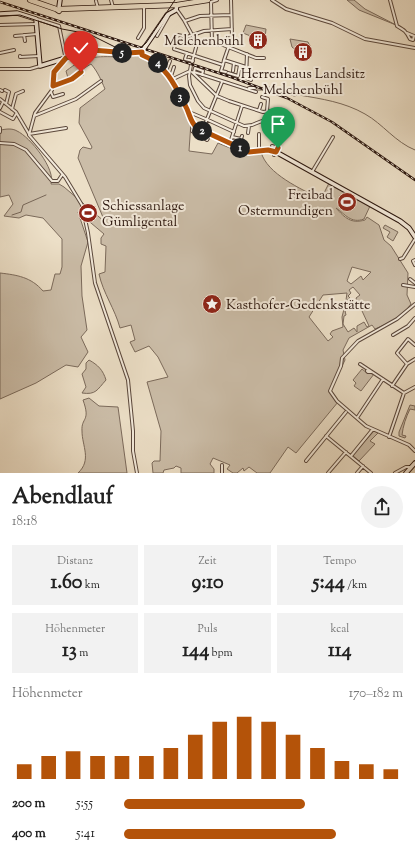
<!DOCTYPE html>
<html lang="de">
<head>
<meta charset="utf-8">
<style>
	body { margin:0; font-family:"Sorts Mill Goudy",serif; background:#f2f2f2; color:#222; height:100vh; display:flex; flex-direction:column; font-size:15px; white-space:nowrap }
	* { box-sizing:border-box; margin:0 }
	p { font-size:13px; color:#767676 }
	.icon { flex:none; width:22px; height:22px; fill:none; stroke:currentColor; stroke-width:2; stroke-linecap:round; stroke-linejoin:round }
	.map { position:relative; height:473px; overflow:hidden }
	.details { display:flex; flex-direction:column; background:#fff; flex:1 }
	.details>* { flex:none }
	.pin { position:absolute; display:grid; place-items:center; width:34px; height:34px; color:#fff; margin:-41px -17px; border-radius:50% 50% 50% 0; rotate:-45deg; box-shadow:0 0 4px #0007 }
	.pin .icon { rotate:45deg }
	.km { position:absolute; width:20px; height:20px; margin:-10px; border-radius:50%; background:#222; color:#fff; font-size:11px; line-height:20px; text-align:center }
	.round { display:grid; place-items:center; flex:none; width:42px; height:42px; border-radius:21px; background:#f2f2f2 }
	.summary { display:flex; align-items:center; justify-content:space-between; height:68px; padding:0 12px }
	h1 { font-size:22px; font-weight:800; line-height:30px }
	.stats { display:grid; grid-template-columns:repeat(3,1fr); gap:6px; height:68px; padding:4px 12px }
	.stats div { display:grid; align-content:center; border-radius:0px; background:#f2f2f2; text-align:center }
	.stats b { font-size:20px; font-weight:800 }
	.stats small { font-size:11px; font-weight:400 }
	.stats p { font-size:11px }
	.chart { height:112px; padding:8px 12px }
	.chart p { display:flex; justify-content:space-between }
	.chart svg { width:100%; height:72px; margin-top:4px; stroke:#b45309; stroke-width:6 }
	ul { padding:0 12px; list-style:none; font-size:13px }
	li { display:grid; grid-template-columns:64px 48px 1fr; align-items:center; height:30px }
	li i { height:10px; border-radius:5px; background:#b45309 }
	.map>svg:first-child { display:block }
	.green { fill:#cbbda8; stroke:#7b6a5b; fill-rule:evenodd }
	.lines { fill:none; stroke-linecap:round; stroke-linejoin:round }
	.stream { stroke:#776657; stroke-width:1 }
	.street-casing { stroke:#5b483c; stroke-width:4 }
	.secondary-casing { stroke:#2b160e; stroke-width:5.5 }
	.primary-casing { stroke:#2b160e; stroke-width:6 }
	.street { stroke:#f3eadb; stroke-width:2 }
	.secondary { stroke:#f3eadb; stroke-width:3.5 }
	.primary { stroke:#ecdfc7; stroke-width:4.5 }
	.tram { stroke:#2b160e; stroke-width:1 }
	.rail-casing { stroke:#2b160e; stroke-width:2.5 }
	.rail { stroke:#f3eadb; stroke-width:1; stroke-dasharray:3; stroke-linecap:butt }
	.secondary-bridge-casing { stroke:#2b160e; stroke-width:5.5; stroke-linecap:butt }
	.secondary-bridge { stroke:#f3eadb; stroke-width:3.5 }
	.route-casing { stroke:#fff; stroke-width:8 }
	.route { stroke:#b45309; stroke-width:5 }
	.labels { text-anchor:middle; stroke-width:4; stroke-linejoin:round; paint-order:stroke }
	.poi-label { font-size:14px; fill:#2b160e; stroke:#f3eadb; text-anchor:end }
</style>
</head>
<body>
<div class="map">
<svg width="415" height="473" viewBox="0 0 415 473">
	<rect width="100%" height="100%" fill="#ecdfc7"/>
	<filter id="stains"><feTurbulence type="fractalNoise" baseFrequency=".005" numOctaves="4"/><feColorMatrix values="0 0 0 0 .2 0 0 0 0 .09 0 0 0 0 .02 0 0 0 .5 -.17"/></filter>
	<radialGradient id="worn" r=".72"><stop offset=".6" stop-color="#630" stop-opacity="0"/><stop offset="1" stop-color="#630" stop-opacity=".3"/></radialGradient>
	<path class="green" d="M347,0h7l11,9 31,16 -37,-15z
		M246,25l20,4 -1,9 -12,-1 -10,-4z
		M290,39l18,3 4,9 -2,4h-9l-9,-8z
		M119,53l17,2 18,7 13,11 24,49 -2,29 23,3 6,-11c14,6 28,12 43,9 6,22 40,37 60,47l8,-16 41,23 -6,13c-13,5 -19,-5 -28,-11 9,10 15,16 29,12l2,-3 12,8 5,15 7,6 17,27 -1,22 4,9c-9,13 -22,19 -36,25l-3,-4 -23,13 -6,12 2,10 -15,31 8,11 -42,51 -8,-6 -18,26h-13l-8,-6 -5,4 -1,-3 -6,5h-4l-6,-4 3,-4 -17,-7 -3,6 4,5v4h-33v-5l-5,-2 -2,2 -10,2 -1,3h-10l-1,-10 2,-2h6l1,-30 -14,-49 21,-5 -10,-20 -9,-11 -14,6 -5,-10 5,-2 -4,-15 -11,3c-5,-19 -17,-35 -21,-54l6,-2 1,-26 -5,-2v-6l3,-4 -26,-22 10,30 -7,24 1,30 5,34 -6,7 7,15 -10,15 -12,-2 -30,18 -36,16v-126c17,2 31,4 43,18l8,-1 4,-16h5l2,-7v-28l-19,-21 -17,-3 -7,3 -15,-2 9,-12 -4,-9 -9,2v-65l1,-2c5,-1 11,-2 16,1 13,6 39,38 34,53h8l5,3 41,35 -27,-64 2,-8 3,-3 8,2 1,-2 -13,-24 1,-15 25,-19c-4,-9 -7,-17 -14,-25l-23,14 -2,-7c19,-15 30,-15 53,-14zM352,267l19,5 -8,8 -2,-4 -10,8 -4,-3zM353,287l7,8 -4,3 13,28 -2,1 -3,-5 -7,4v6l-3,-4 -6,4 -5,-8 1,-8 2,-1 -1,-4 5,-2 -4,-8 4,-3 -2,-2 3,-3 -2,-3zM347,293l-1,7 1,8 -3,1 -2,8 1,10 -11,4 -2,3 3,3 -5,4 -19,-24 14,-22z
		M385,225l13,7 -5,9 -6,-4 3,-5 -7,-4z
		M89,360c9,5 14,10 17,20 -9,10 -10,15 -24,13l4,-6 -4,-13 4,-5v-6z
		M362,369l5,4 7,1 -13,17 -7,-5 2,-3 -3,-3z
		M89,398l10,8 19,1 9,66h-49c14,-13 4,-27 4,-42 -1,-14 9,-9 1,-31z
		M410,405l5,1v4l-5,-1c-4,8 -7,17 -8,26l4,1 -1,2 -6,-2v-4z
		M374,431l4,2 -8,8 5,3 -16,17 -7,-6z"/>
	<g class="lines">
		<path class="stream" d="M266,86l28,10 5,-1c23,4 45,7 66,19 18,10 30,28 50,36
			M257,90h7
			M12,215l9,-3 2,-7 23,-10"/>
		<g class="street-casing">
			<path id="street" d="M111,0l2,7
				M272,0l14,9 46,14 33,16 50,9
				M390,0l7,26c7,4 9,5 13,13l3,1 1,-4 -7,-3
				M96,1l2,7
				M177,10l7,10 13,24 -5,18
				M37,19l22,7 7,34 -12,12 -2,18 -17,23 -6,22 36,42 17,28 6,28 7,50 33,97 5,51v20l4,22
				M185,21l15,-5 31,-1
				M0,25l36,-1
				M232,29l-28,2 -17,6 -9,-2 -4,14 49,16 1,-5 22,7
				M24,35l1,6
				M15,36l22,-2
				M157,36l12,-21
				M138,38l6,-10v-21
				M196,43l27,2 33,13h8
				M212,43l-1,-41 6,-2
				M0,53l14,-3
				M187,53l-2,6 8,2
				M247,54l-1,24 5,2
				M20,56v1l19,-1
				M224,60l8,-23 -1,-37
				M191,65l-2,11 1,9 8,16 6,7 40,18 8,-1 15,-6 17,-1
				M223,65l-2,6 5,1
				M0,69h30l10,-3
				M166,71l4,-10
				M233,71l1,-8
				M192,72l25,24 12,5 34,11 18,-2 1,8
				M194,72l62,20
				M194,72l1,-4 8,3 -1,4
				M228,73l10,3 2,-11
				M170,79l4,-12
				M171,80l19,-9
				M53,86l29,-12v-2l-2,2
				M249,88h6
				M0,90l2,1
				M5,90l4,2 -3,12
				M51,92l2,5 10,-3
				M262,97l6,2 -1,12
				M0,99l16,13 13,22
				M0,108l3,-6
				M12,109l4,-15 7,-3
				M259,110l2,-6
				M0,112l13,7 3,-5
				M189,112l19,8
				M34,116l42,-17 25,-18
				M208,120l26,12
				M193,125l-1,6 15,9 3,-5
				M0,128v4
				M203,129l19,-47
				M248,133l1,-7
				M29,134l37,-6
				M259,134v16
				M232,137l9,2 1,-3
				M276,138l6,2
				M0,143l14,1 12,6 26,31h6l4,-6
				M230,143l12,-37
				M272,146l6,2
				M274,155l11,-23
				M312,172l21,-35
				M400,259l3,-1 12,-19
				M415,260l-2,1 2,4
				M410,279l5,4
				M403,285l12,2
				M415,304l-18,15 -39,22 -16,17 -1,8 -11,25 7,10 29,25 43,19 6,6
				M393,335l15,-9 7,-8
				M360,364l44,29
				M407,364l-10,-11 11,-14 7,6
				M369,370l-2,1 1,1h4
				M392,386l15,-22 8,-5
				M404,393l11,-6
				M357,418l26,-39
				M326,436l45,37
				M389,437l15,-44
				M351,456l22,-27
				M306,461l40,-49
				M222,473v-8
				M328,473l18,-21
				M357,473l6,-7
				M395,473l11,-6h4"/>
		</g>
		<g class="secondary-casing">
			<path id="secondary" d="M59,7l1,-7
				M0,14l17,-1 19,6 4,47 52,-16 35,3 15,-2
				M145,47l22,-32 9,-5 1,-5
				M141,51l1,4c24,9 34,32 45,54 3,7 4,14 10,19l51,24 20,-2 8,2 124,69 9,7 6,9
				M406,473l9,-10"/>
		</g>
		<g class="primary-casing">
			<path id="primary" d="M30,0l26,9 3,2 1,-2 117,-4 31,-5"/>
		</g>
		<use href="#street" class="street"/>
		<use href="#secondary" class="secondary"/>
		<use href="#primary" class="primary"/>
		<path class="tram" d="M0,16l20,-1 42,14 27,5 32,16 10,2 8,-3 7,-6 29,-43"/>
		<g class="rail-casing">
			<path id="rail" d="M0,2l231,75 56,21 45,24 83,58"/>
		</g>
		<use href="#rail" class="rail"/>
		<g class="secondary-bridge-casing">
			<path id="secondary-bridge" d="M143,50l2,-3"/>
		</g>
		<use href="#secondary-bridge" class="secondary-bridge"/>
	</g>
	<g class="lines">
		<g class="route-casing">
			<path id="route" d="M81,72l-9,7 -19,7 1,-14 12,-14 26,-8 36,3 14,-1v3c24,9 34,32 45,54 3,7 4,14 10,19l52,24 19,-2 8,2 2,-4"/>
		</g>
		<use href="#route" class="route"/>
	</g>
	<defs>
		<g id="building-disc" transform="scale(1)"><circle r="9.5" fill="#8f2418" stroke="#f3eadb"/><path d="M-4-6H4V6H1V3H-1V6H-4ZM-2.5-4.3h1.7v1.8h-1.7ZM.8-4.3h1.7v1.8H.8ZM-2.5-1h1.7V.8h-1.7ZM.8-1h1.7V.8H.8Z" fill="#fff"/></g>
		<g id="stadium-disc" transform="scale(1)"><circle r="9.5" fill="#8f2418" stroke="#f3eadb"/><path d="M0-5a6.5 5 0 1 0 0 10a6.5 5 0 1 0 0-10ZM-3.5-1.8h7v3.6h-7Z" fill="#fff"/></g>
		<g id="sight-disc" transform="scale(1)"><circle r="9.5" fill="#8f2418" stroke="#f3eadb"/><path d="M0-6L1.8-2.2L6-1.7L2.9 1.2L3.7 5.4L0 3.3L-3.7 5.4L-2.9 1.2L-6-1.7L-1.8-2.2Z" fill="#fff"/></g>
	</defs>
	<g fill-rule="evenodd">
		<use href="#building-disc" x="258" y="40"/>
		<use href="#building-disc" x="303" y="52"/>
		<use href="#stadium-disc" x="347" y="202"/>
		<use href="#stadium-disc" x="88" y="213"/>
		<use href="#sight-disc" x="212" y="304"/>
	</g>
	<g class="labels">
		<g class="poi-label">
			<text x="244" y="45">Melchenbühl</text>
			<text x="303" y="78" text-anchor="middle">Herrenhaus Landsitz<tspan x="303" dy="16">Melchenbühl</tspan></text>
			<text x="333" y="199">Freibad<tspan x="333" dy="16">Ostermundigen</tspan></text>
			<text x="102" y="210" text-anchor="start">Schiessanlage<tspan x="102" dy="16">Gümligental</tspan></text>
			<text x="226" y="309" text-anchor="start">Kasthofer-Gedenkstätte</text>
		</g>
	</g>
	<rect width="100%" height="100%" filter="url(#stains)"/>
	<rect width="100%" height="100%" fill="url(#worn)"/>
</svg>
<div class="pin" style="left:278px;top:148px;background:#1e9e55"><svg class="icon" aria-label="arrive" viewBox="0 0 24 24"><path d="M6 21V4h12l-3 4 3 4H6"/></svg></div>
<div class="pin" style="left:81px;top:72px;background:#d93025"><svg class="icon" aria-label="check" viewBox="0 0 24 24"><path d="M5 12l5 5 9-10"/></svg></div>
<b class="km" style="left:240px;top:148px">1</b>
<b class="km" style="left:202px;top:131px">2</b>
<b class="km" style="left:180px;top:97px">3</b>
<b class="km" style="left:158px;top:63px">4</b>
<b class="km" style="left:122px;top:53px">5</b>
</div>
<section class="details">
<div class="summary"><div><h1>Abendlauf</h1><p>18:18</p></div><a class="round"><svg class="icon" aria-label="share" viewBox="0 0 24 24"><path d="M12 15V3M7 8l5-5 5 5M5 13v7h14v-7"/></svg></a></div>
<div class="stats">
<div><p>Distanz</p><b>1.60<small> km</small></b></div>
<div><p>Zeit</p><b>9:10</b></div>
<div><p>Tempo</p><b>5:44<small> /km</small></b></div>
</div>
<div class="stats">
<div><p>Höhenmeter</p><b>13<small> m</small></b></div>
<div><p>Puls</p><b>144<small> bpm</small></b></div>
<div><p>kcal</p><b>114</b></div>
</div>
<div class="chart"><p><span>Höhenmeter</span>170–182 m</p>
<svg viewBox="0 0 160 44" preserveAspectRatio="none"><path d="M5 44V35M15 44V30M25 44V27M35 44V30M45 44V30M55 44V30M65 44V25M75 44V17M85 44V9M95 44V6M105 44V9M115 44V17M125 44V25M135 44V33M145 44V35M155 44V38"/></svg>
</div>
<ul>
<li><b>200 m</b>5:55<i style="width:65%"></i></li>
<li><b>400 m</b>5:41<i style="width:76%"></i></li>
</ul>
</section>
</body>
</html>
